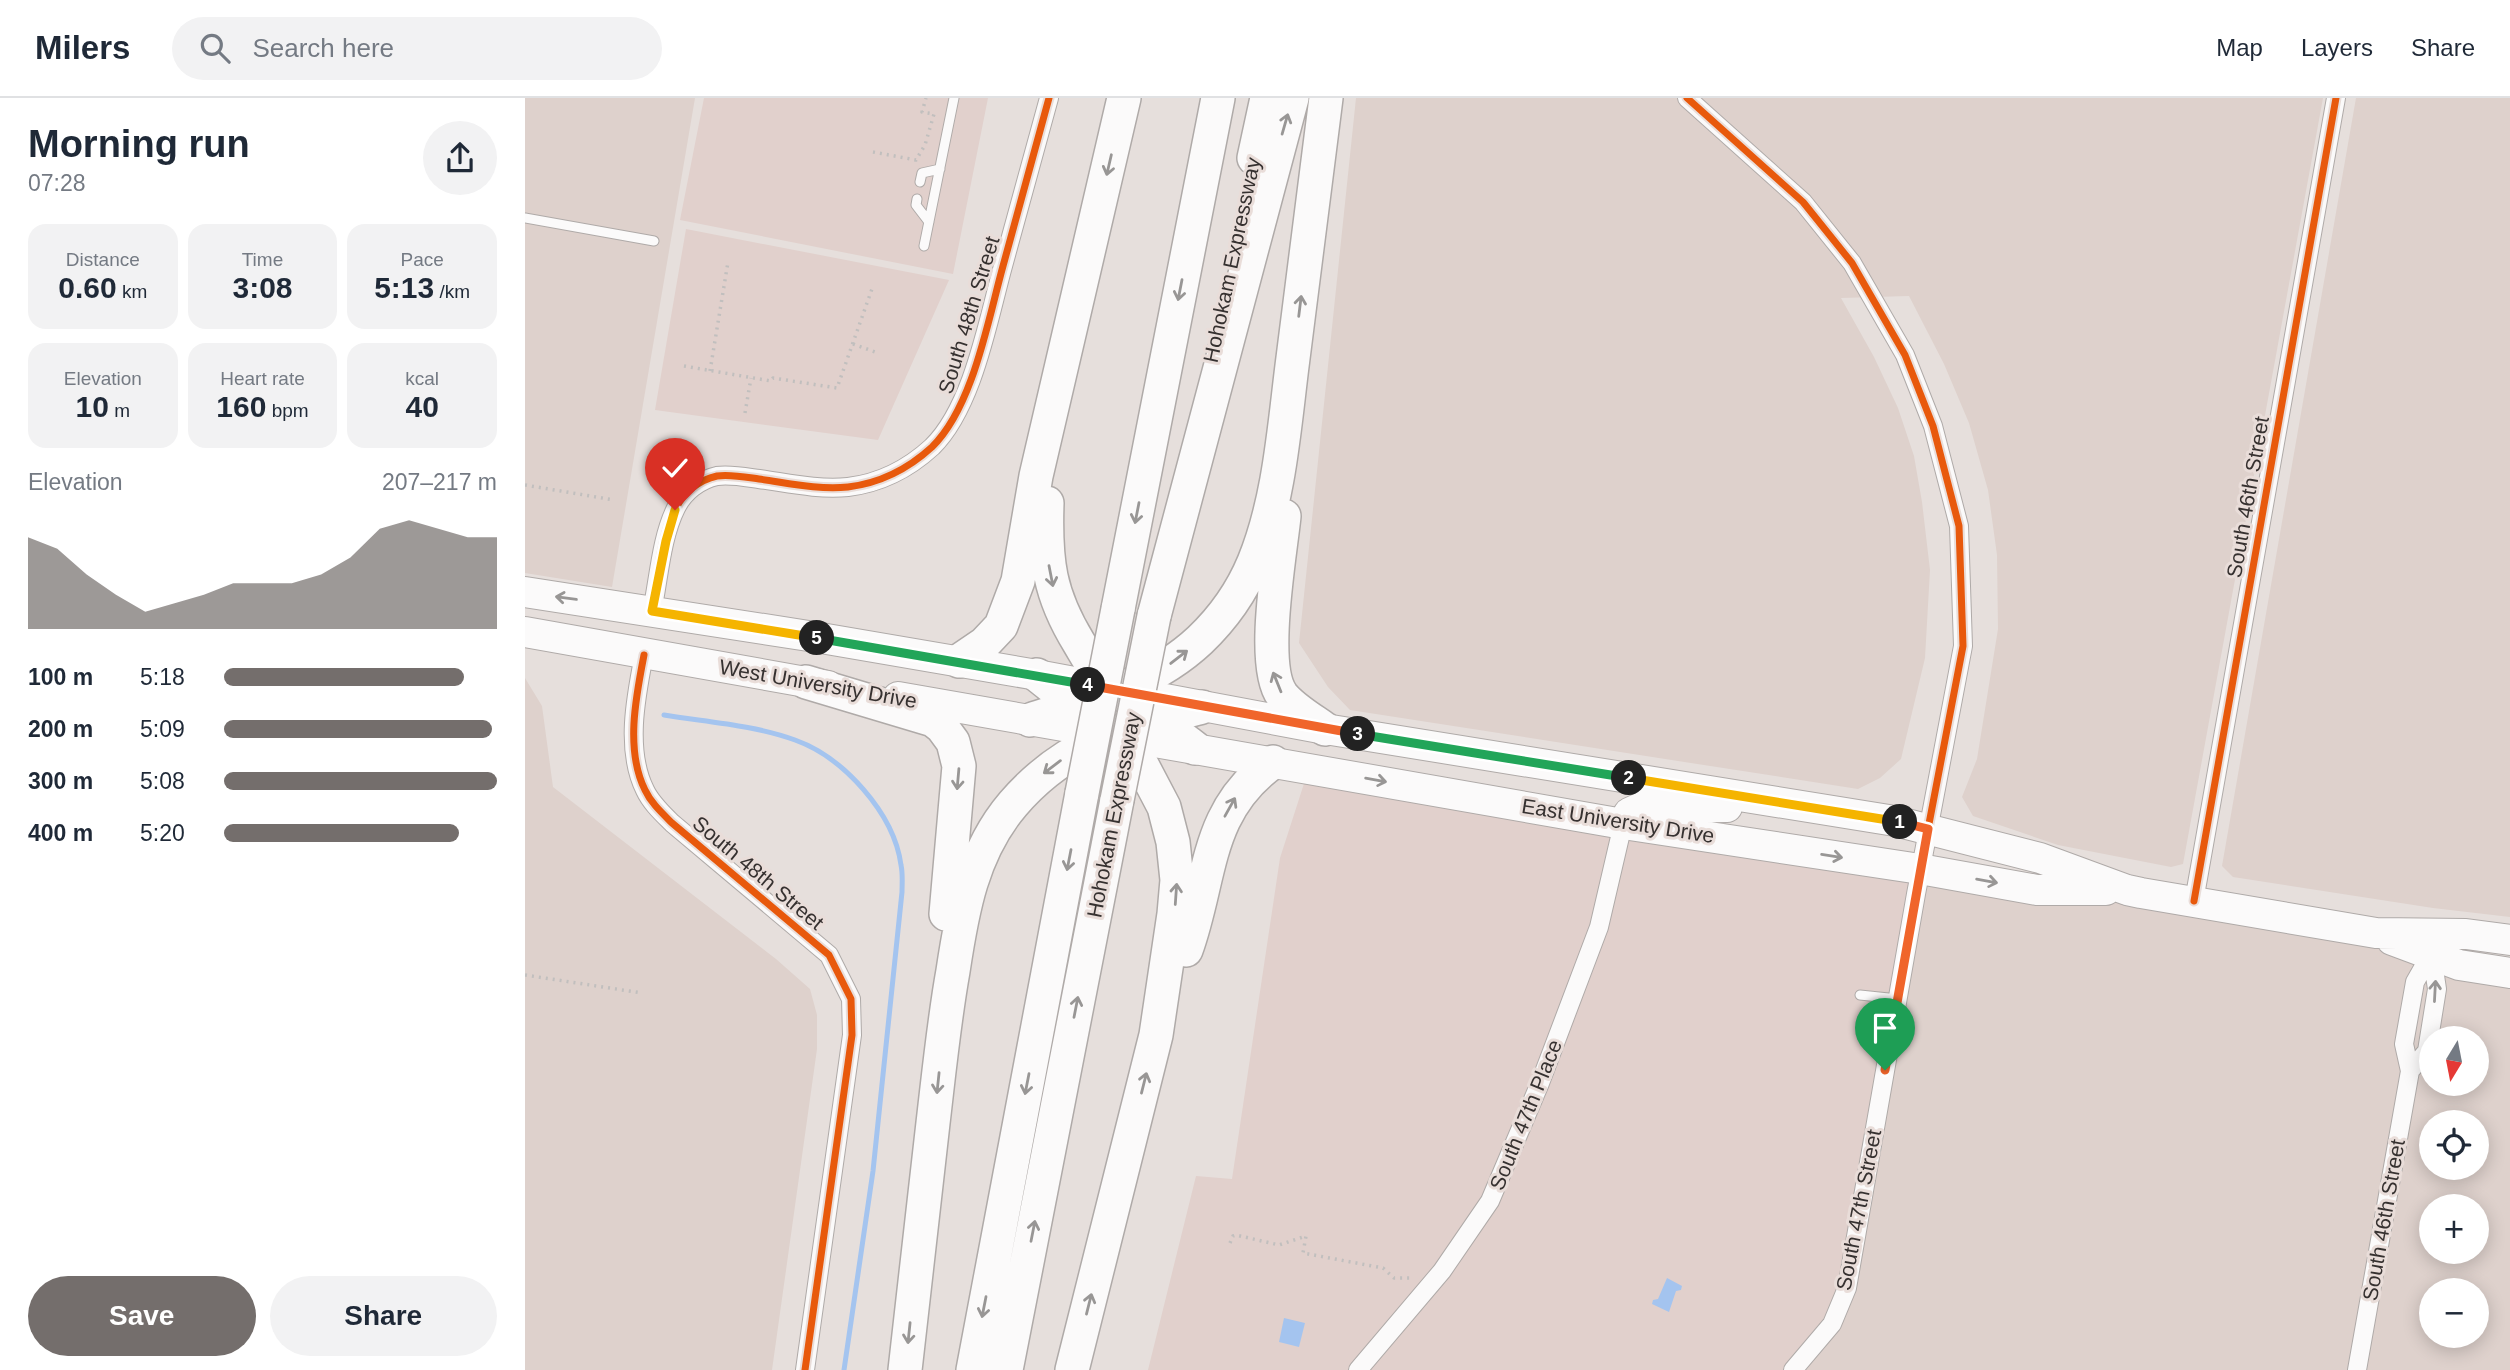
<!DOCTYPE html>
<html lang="en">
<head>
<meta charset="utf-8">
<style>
	body { margin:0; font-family:Helvetica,sans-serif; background:#f2f2f3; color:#1f2937; height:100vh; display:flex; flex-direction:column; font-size:26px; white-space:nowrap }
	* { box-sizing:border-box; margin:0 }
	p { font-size:23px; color:#747a83 }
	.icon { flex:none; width:38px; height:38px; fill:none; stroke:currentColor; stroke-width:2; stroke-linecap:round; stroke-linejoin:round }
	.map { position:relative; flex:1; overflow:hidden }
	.panel { display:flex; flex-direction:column; background:#fff; width:525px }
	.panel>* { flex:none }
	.needle { width:46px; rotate:190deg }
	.controls { position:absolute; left:1894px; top:928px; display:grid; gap:14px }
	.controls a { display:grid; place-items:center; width:70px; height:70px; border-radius:50%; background:#fff; box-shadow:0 4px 18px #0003; font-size:35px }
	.pin { position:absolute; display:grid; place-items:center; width:60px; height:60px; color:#fff; margin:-72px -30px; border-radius:50% 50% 50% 0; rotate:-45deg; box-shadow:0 0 7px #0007 }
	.pin .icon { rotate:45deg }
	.km { position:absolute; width:35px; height:35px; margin:-18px; border-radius:50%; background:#222; color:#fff; font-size:19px; line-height:35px; text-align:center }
	.round { display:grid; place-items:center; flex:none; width:74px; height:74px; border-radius:37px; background:#f2f2f3 }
	.summary { display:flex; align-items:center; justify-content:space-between; height:119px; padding:0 28px }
	h1 { font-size:38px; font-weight:700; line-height:52px }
	.stats { display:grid; grid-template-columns:repeat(3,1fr); gap:10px; height:119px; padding:7px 28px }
	.stats div { display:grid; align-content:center; border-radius:18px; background:#f2f2f3; text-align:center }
	.stats b { font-size:30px; font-weight:700 }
	.stats small { font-size:19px; font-weight:400 }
	.stats p { font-size:19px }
	.chart { height:196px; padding:14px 28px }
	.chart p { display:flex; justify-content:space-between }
	.chart svg { width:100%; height:126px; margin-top:7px; fill:#746e6c; opacity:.7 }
	.action { display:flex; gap:14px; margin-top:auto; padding:14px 28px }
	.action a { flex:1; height:80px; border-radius:42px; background:#746e6c; color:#fff; font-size:28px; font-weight:700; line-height:80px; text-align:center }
	.action a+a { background:#f2f2f3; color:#1f2937 }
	ul { padding:0 28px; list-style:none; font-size:23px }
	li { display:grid; grid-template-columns:112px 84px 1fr; align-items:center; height:52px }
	li i { height:18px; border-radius:9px; background:#746e6c }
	header { display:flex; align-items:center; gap:42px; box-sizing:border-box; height:98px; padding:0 35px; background:#fff; border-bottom:2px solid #e0e1e3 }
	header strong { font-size:33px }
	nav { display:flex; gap:38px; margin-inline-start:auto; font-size:24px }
	.search { width:490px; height:63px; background:#f2f2f3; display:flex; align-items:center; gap:18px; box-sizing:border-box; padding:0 24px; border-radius:38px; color:#747a83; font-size:26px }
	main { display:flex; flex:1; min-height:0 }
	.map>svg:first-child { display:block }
	.commercial { fill:#e1d0cc }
	.built { fill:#ded1cc; fill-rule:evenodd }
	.water { fill:#a4c4ef }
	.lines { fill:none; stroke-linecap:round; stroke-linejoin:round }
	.stream { stroke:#a4c4ef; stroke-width:5 }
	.service-casing { stroke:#afaaa8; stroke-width:11 }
	.minor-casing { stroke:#afaaa8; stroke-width:20 }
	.primary-casing { stroke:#afaaa8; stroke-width:32 }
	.motorway-casing { stroke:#afaaa8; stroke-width:36 }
	.path { stroke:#c1bfbe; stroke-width:3.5; stroke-dasharray:2 5; stroke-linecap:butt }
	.service { stroke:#fbfafa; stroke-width:9 }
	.minor { stroke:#fbfafa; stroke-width:18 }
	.primary { stroke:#fbfafa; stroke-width:30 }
	.motorway { stroke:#fbfafa; stroke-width:33 }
	.motorway-bridge-casing { stroke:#afaaa8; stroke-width:36; stroke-linecap:butt }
	.motorway-bridge { stroke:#fbfafa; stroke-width:33 }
	.cycleway-casing { stroke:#e9ddd9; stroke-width:11 }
	.cycleway { stroke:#e8590c; stroke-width:7 }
	.oneway { stroke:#989695 }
	.split-1-casing { stroke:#fff; stroke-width:14 }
	.split-2-casing { stroke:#fff; stroke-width:14 }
	.split-3-casing { stroke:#fff; stroke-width:14 }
	.split-4-casing { stroke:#fff; stroke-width:14 }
	.split-5-casing { stroke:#fff; stroke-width:14 }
	.split-6-casing { stroke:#fff; stroke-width:14 }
	.split-1 { stroke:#f0652b; stroke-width:9 }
	.split-2 { stroke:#f5b400; stroke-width:9 }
	.split-3 { stroke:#22a559; stroke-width:9 }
	.split-4 { stroke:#f0652b; stroke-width:9 }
	.split-5 { stroke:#22a559; stroke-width:9 }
	.split-6 { stroke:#f5b400; stroke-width:9 }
	.labels { text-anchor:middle; stroke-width:6; stroke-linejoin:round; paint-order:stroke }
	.street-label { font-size:21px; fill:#363130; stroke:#e9ddd9 }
</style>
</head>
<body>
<header>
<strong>Milers</strong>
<div class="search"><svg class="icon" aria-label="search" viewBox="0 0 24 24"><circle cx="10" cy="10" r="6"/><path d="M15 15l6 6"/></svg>Search here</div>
<nav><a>Map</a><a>Layers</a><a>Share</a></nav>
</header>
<main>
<section class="panel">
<div class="summary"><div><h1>Morning run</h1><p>07:28</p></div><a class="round"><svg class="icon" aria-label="share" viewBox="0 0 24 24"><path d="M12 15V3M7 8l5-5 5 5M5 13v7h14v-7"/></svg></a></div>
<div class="stats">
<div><p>Distance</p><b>0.60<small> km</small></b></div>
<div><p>Time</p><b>3:08</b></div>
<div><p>Pace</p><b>5:13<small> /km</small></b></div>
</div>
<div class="stats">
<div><p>Elevation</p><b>10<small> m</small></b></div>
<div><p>Heart rate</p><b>160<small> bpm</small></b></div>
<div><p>kcal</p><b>40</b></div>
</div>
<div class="chart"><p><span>Elevation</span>207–217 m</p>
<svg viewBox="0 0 160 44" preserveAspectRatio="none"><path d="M0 44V12L10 16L20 25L30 32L40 38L50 35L60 32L70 28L80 28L90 28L100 25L110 19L120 9L130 6L140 9L150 12L160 12V44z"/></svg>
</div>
<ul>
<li><b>100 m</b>5:18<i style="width:88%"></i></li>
<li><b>200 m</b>5:09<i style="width:98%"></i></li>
<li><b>300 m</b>5:08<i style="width:100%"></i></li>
<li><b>400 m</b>5:20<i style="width:86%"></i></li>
</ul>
<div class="action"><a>Save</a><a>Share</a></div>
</section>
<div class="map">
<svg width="1985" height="1272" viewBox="0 0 1985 1272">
	<rect width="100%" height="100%" fill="#e6dfdc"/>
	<path class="commercial" d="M179,0h284l-35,176 -273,-54z
		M161,131l263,51 -71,160 -223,-30z
		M784,670l611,101 -73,419 -54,82h-645l48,-194 36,3 48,-321z"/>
	<path class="built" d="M0,0h170l-83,489 -87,-14z
		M831,0h967l-140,766 -12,3 -113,-22 -85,-29 -11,-19 15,-38 21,-130 -1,-74 -9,-65 -19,-67 -25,-59 -35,-68 -68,2 33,59 24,51 16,48 8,46 8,68 -5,88 -24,101 -21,19 -22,11 -508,-79 -22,-23 -29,-44z
		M1831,0h154v819l-77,-9 -200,-31 -11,-11z
		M0,580l17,28 11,81 223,172 34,30 7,26v34l-45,321h-247z
		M1395,771l456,64 134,48v389h-717l39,-46zM1906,940h45v45h-45zM1906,1024h45v45h-45zM1906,1108h45v45h-45zM1906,1192h45v45h-45z"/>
	<path class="water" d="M1142,1180l15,8 -1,4 -5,1 -7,21 -17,-8 1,-4 5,-1z
		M759,1220l21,5 -6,24 -20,-5z"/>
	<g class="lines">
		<path class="stream" d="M139,617c43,7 90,10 131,25 48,17 99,73 106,125 2,9 1,18 1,27l-29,279 -29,199"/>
		<g class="service-casing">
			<path id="service" d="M395,84l2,-9 18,-4
				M392,101l-1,6 13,17
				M0,120l129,23
				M399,148l30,-148
				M1335,897l38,4"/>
		</g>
		<g class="minor-casing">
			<path id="minor" d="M1162,0l116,104 49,61 53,92 28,71 26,100 4,120 -47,248 -69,394 -15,36 -39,46
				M127,513c7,-33 9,-73 24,-103 8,-16 23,-28 41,-32 13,-2 28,1 42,3 29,4 59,11 89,8 33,-4 60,-18 84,-40 41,-40 56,-127 71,-181 15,-56 31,-112 46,-168
				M119,557c-8,41 -19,95 1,135 6,13 17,23 27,33l157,132 22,44 1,36 -47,335
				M1669,803l142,-803
				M1885,973l17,-20 10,-62 -6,-40
				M833,1272l84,-99 48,-70 50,-118 59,-156 24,-103
				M1832,1272l53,-299 -6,-27 11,-62 16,-28"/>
		</g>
		<g class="primary-casing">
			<path id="primary" d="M0,494l290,45 222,38 288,54 570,92 145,37 87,32 14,3 235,40 90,1 44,6
				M0,534l303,54
				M373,599l725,127 297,45 117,21h69
				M1100,722l4,-7 11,-5 87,-1
				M1867,842l67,25 51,8"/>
		</g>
		<g class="motorway-casing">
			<path id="motorway" d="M729,60l13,-60
				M522,405c-2,58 2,91 32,140 6,10 10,19 18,27 28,30 66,53 98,78
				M759,418c-4,40 -24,149 -2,179 10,13 29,24 43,34
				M593,511l100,-511
				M629,518l138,-518
				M434,563l25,-17 17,-18 17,-45 18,-105 88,-378
				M512,577l88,70 17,20 22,42 9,35 4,38 -3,34 -18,121 -84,335
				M281,584l127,38 9,7 11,15 6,24 -13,148
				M505,622c61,-20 122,-35 170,-80 23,-22 42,-49 54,-78 25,-61 30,-132 38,-196 12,-90 23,-179 34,-268
				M661,852c26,-72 18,-139 87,-188
				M380,1272c9,-82 19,-165 28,-247 6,-51 11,-102 20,-152 9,-60 19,-119 60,-167 53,-62 114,-77 189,-97
				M448,1272l109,-577
				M481,1272l111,-570"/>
		</g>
		<path class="path" d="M348,54l43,8 9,-15 9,-31 -12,-2 4,-14
			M328,246l25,9
			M159,268l87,15 2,-3 64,10 36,-102
			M185,273l18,-109
			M220,315l6,-35
			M0,387l89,15
			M0,877l117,18
			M705,1145l3,-7 3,-1 43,10 27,-9 -3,17 80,15 11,10h16"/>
		<use href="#service" class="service"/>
		<use href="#minor" class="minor"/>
		<use href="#primary" class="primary"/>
		<use href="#motorway" class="motorway"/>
		<g class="motorway-bridge-casing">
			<path id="motorway-bridge" d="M557,695l36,-184
				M592,702l37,-184"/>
		</g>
		<use href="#motorway-bridge" class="motorway-bridge"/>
		<g class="cycleway-casing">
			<path id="cycleway" d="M1162,0l116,104 49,61 53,92 28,71 26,100 4,120 -35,183
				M127,513c7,-33 9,-73 24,-103 8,-16 23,-28 41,-32 13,-2 28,1 42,3 29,4 59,11 89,8 33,-4 60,-18 84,-40 41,-40 56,-127 71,-181 15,-56 31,-112 46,-168
				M119,557c-8,41 -19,95 1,135 6,13 17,23 27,33l157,132 22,44 1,36 -47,335
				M1669,803l142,-803"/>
		</g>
		<use href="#cycleway" class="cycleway"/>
	</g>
	<defs><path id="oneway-shaft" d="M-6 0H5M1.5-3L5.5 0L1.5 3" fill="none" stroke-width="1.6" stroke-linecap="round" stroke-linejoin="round" transform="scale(1.75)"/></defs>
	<g class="oneway">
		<use href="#oneway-shaft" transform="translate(760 26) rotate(-74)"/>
		<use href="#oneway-shaft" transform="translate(584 67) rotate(103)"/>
		<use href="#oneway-shaft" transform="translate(655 192) rotate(101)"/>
		<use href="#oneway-shaft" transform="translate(775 208) rotate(-83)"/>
		<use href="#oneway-shaft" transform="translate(612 415) rotate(101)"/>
		<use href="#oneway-shaft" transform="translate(526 478) rotate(79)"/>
		<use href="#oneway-shaft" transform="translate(41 500) rotate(-172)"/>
		<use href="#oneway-shaft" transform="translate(654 559) rotate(-38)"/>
		<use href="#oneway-shaft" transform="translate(752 584) rotate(-112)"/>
		<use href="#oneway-shaft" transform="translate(527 669) rotate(143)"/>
		<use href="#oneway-shaft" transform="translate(433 681) rotate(95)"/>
		<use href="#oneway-shaft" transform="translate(851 682) rotate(10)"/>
		<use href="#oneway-shaft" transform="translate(705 709) rotate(-61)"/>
		<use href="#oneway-shaft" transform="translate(1307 758) rotate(9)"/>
		<use href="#oneway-shaft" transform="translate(544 762) rotate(101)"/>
		<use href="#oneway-shaft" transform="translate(1462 783) rotate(10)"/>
		<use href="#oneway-shaft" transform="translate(651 796) rotate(-86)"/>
		<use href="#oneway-shaft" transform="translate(1910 893) rotate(-87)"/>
		<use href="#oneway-shaft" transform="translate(551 909) rotate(-79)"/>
		<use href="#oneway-shaft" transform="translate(413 985) rotate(96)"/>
		<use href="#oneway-shaft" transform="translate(619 985) rotate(-76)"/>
		<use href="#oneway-shaft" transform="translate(502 986) rotate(101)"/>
		<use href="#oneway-shaft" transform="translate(508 1133) rotate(-79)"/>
		<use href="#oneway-shaft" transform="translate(564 1206) rotate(-76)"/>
		<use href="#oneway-shaft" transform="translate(459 1209) rotate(101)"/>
		<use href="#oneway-shaft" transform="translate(384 1235) rotate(96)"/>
	</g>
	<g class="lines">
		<g class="split-1-casing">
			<path id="split-1" d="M1360,972l43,-241 -28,-7"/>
		</g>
		<g class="split-2-casing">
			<path id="split-2" d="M1104,680l271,44"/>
		</g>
		<g class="split-3-casing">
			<path id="split-3" d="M833,636l271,44"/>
		</g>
		<g class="split-4-casing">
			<path id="split-4" d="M563,587l270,49"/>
		</g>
		<g class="split-5-casing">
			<path id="split-5" d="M292,540l271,47"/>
		</g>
		<g class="split-6-casing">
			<path id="split-6" d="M150,412l-9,31 -14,70 165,27"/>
		</g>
		<use href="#split-1" class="split-1"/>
		<use href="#split-2" class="split-2"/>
		<use href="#split-3" class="split-3"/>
		<use href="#split-4" class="split-4"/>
		<use href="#split-5" class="split-5"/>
		<use href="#split-6" class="split-6"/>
	</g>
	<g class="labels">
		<g class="street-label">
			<text transform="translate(707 162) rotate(-78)" y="7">Hohokam Expressway</text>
			<text transform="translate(444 217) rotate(-73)" y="7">South 48th Street</text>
			<text transform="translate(1723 399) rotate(-80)" y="7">South 46th Street</text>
			<text transform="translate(293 586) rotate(10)" y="7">West University Drive</text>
			<text transform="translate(589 717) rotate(-79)" y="7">Hohokam Expressway</text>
			<text transform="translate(1093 723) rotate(9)" y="7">East University Drive</text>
			<text transform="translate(233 775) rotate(40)" y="7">South 48th Street</text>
			<text transform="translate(1001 1017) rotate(-68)" y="7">South 47th Place</text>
			<text transform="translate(1334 1112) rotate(-79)" y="7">South 47th Street</text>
			<text transform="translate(1859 1122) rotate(-80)" y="7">South 46th Street</text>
		</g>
	</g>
</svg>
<div class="controls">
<a><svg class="needle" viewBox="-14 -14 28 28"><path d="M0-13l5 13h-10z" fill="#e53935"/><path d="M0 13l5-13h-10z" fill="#747a83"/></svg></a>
<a><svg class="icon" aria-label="locate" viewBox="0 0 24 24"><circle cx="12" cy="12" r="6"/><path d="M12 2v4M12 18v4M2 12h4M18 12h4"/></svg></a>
<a>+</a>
<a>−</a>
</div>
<div class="pin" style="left:1360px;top:972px;background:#1e9e55"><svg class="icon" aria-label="arrive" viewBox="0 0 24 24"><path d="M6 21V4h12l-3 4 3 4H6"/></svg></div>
<div class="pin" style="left:150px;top:412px;background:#d93025"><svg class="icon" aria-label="check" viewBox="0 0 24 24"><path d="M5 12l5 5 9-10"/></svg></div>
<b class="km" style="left:1375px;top:724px">1</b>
<b class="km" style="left:1104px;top:680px">2</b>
<b class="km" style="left:833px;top:636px">3</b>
<b class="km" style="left:563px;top:587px">4</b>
<b class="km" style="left:292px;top:540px">5</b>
</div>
</main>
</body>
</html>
